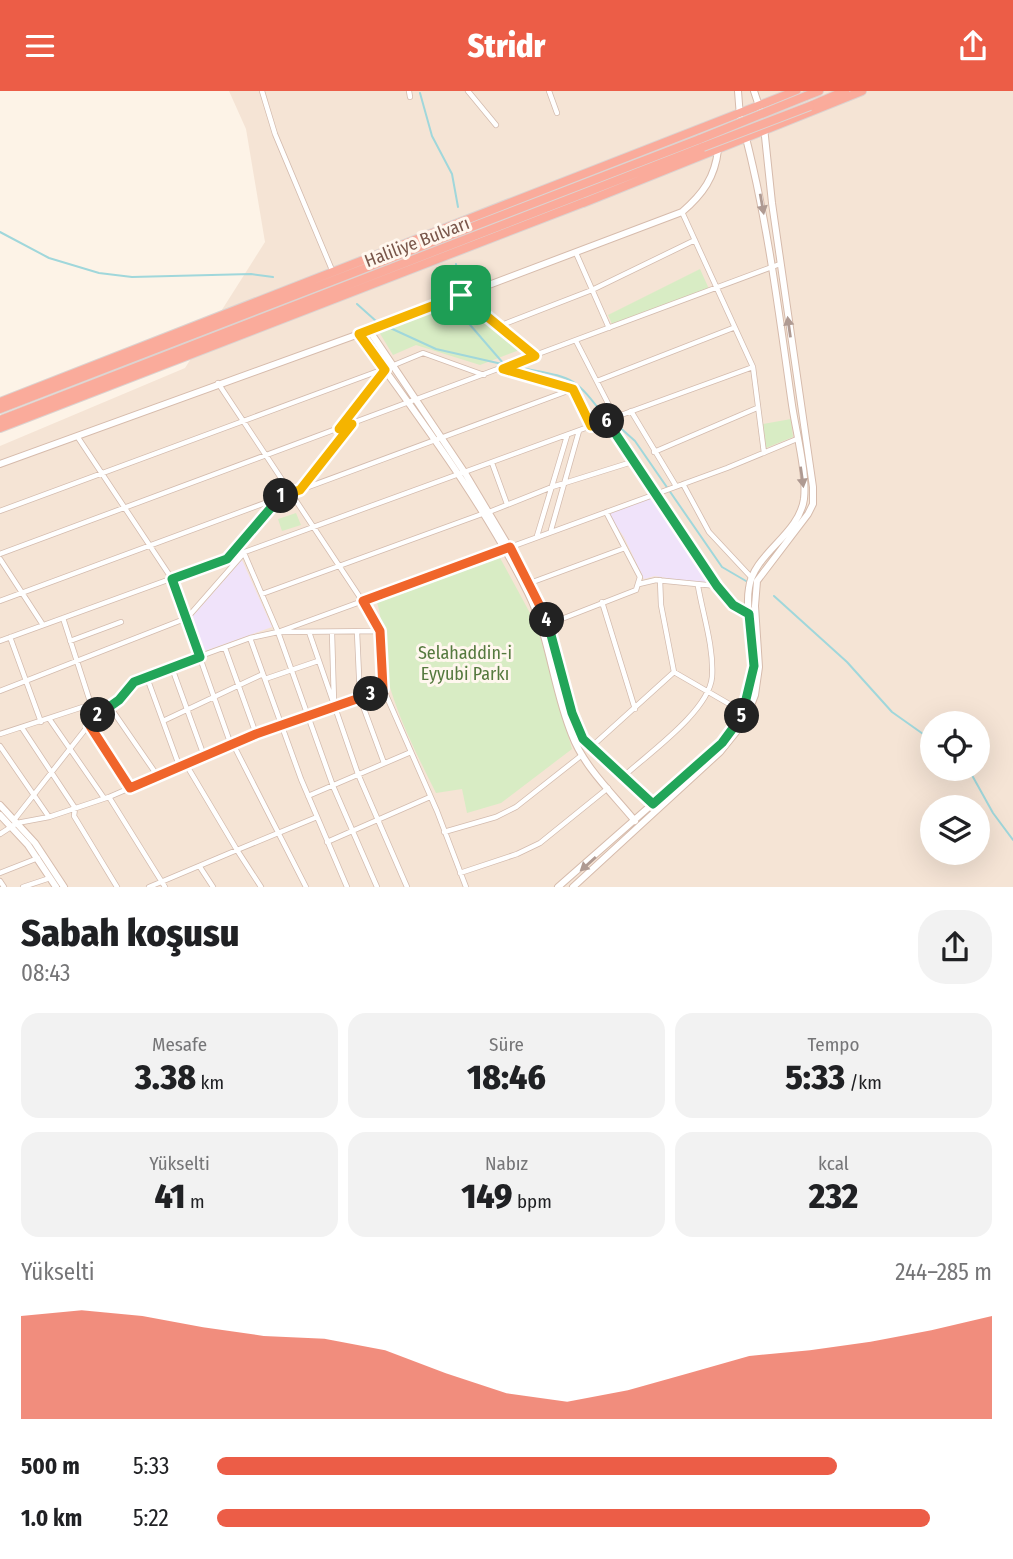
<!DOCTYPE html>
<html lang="tr">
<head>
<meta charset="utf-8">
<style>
	body { margin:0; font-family:"Fira Sans Condensed",sans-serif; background:#f2f2f2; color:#202124; height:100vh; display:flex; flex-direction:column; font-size:26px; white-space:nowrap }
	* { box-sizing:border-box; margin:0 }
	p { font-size:23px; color:#757577 }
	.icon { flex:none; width:38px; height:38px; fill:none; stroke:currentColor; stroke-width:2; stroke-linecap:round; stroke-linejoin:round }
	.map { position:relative; height:796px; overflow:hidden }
	.sheet { display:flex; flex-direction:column; background:#fff; flex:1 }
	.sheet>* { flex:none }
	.controls { position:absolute; left:920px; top:620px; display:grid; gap:14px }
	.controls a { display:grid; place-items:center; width:70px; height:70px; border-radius:50%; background:#fff; box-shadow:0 7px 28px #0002; font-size:35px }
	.pin { position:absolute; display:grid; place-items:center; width:60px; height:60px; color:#fff; margin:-30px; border-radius:14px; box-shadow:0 4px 10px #0006 }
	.km { position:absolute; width:35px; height:35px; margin:-18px; border-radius:50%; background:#222; color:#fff; font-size:19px; line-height:35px; text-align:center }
	.round { display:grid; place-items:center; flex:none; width:74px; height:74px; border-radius:28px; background:#f2f2f2 }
	.head { display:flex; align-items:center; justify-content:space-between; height:119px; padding:0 21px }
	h1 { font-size:38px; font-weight:800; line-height:52px }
	.metrics { display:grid; grid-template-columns:repeat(3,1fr); gap:10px; height:119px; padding:7px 21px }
	.metrics div { display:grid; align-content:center; border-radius:18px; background:#f2f2f2; text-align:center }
	.metrics b { font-size:35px; font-weight:800 }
	.metrics small { font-size:19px; font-weight:400 }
	.metrics p { font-size:19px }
	.chart { height:196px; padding:14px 21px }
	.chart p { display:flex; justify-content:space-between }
	.chart svg { width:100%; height:126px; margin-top:7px; fill:#ec5d47; opacity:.7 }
	ul { padding:0 21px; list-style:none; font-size:23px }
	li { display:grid; grid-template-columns:112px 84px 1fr; align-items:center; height:52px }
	li i { height:18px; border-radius:9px; background:#ec5d47 }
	header { display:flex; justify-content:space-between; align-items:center; height:91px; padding:0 21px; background:#ec5d47; color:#fff; font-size:32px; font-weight:800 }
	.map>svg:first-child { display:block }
	.residential { fill:#f5e4d5; fill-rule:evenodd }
	.education { fill:#f0e3fa }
	.green { fill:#d8ecc4 }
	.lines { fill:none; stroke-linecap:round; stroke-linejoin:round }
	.stream { stroke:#a0d7db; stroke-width:2 }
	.street-casing { stroke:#d3bbae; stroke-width:6 }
	.secondary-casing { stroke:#d6bbac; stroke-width:8 }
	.highway-casing { stroke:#dcd3d0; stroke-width:10 }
	.street { stroke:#fff; stroke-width:4.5 }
	.secondary { stroke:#fff; stroke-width:6 }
	.highway { stroke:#faab9b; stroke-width:8 }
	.highway-bridge-casing { stroke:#dcd3d0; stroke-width:10; stroke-linecap:butt }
	.highway-bridge { stroke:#faab9b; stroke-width:8 }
	.oneway { fill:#af9a92 }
	.split-1-casing { stroke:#fff; stroke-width:14 }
	.split-2-casing { stroke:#fff; stroke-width:14 }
	.split-3-casing { stroke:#fff; stroke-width:14 }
	.split-4-casing { stroke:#fff; stroke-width:14 }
	.split-5-casing { stroke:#fff; stroke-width:14 }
	.split-6-casing { stroke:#fff; stroke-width:14 }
	.split-7-casing { stroke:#fff; stroke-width:14 }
	.split-1 { stroke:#f5b400; stroke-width:9 }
	.split-2 { stroke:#22a559; stroke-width:9 }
	.split-3 { stroke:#f0652b; stroke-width:9 }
	.split-4 { stroke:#f0652b; stroke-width:9 }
	.split-5 { stroke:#22a559; stroke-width:9 }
	.split-6 { stroke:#22a559; stroke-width:9 }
	.split-7 { stroke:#f5b400; stroke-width:9 }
	.labels { text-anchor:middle; stroke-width:6; stroke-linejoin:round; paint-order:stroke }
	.street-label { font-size:18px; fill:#79564a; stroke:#fff7ee }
	.park-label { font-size:18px; fill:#55793e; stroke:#fff7ee }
</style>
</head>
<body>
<header><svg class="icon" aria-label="menu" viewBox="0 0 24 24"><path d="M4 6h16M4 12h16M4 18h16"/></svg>Stridr<svg class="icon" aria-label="share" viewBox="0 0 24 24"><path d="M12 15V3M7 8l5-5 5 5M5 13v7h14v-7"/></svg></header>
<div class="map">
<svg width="1013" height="796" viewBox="0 0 1013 796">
	<rect width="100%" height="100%" fill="#fdf3e7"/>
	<path class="residential" d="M229,0h784v796h-1013v-441l185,-78 80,-126 -19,-113zM933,632h45v45h-45zM933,716h45v45h-45z"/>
	<path class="education" d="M651,404l33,50 27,37 -9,2 -47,-8 -11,3 -20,-42 -16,-23 1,-3z
		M242,469l30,67 -70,25 -10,-35z"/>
	<path class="green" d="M700,178l9,20 -97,35 -4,-9z
		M459,206l63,52 -42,16 -64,-20 -23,10 -17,-28z
		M791,328l2,18 -27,11 -3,-24z
		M296,422l5,12 -19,6 -4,-12z
		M499,465l38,70 35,123 -71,54 -34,10 -5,-24 -26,4c-19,-38 -38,-75 -49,-116 -7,-25 -2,-50 -10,-75z"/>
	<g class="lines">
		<path class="stream" d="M420,2l12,43 20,38 6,33
			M0,141l49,26 50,15 33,4 119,-3 22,3
			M456,173l3,26
			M459,209l6,19 38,44
			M357,213l19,17
			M388,236l48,22 66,15
			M522,277c51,10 51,7 83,49
			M616,333l19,17 87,126 24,14
			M774,505l73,66 45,50 41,29
			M968,677l25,45 20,27"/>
		<g class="street-casing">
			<path id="street" d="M262,0l13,43 57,136
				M409,0l1,6
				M468,0l28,34
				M549,0l8,22
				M682,121l71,155 11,86
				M576,162l33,75
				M461,204l74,61
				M499,235l93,-36 103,-50
				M576,250l39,76
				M394,274l29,-12 61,22
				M503,278l70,20 18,37
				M597,290l136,-53
				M218,292l159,240 6,65 54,123 29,76
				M631,320l45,75
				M607,329l110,166 16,19 15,9
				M340,337l45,-58
				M77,345l95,143 59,166
				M654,361l103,-44
				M492,372l15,41
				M683,393l26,48 42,45
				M301,399l51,-65
				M0,420l384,-142
				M489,421l63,-25 83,-26
				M551,439l28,-99
				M537,445l30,-100
				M0,463l780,-290
				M0,468l43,66
				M228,468l53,-63
				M660,489l1,25 13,67 69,40
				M530,492l95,-35
				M639,493l17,-4 61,6
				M262,503l220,-80
				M0,510l573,-212
				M602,511l33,107
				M541,536l95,-37 4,-13 -34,-65
				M278,541l55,154 44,101
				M309,541l49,142 49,113
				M357,541l3,66 24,65
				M332,542l2,69
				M10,546l31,85
				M250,547l51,141 46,108
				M0,550l753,-274
				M70,550l51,-19
				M225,557l31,86
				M172,577l32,88
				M146,584l34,93
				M265,588l53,-18
				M0,600l187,-73 57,-65 34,79 102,-1
				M110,616l49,71
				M95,626l24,-17 12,-16 12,-7 107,-39 28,-6 449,-164 70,-29
				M50,629l54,78
				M163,630l100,-47
				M90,635l40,62
				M22,637l53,80 -1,8 43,71
				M0,643l92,-30
				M233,653l73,143
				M0,655l49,71
				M590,657l84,-76
				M187,675l50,84 80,-33
				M624,685c25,-23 85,-65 88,-99 2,-30 -9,-62 -14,-91
				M308,705l103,-44
				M109,706l56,90
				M14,729l81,-103 -32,-99
				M444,741l52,-15 20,-10 66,-52
				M0,743l17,-11 32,-6 60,-20 147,-63 127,-46
				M327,751l103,-45
				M200,776l13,20
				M0,782l38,-15
				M460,782l57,-19 23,-11 68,-55
				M0,790l4,6
				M23,796l27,-9
				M149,796l88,-37 24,37"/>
		</g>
		<g class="secondary-casing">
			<path id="secondary" d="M738,0l2,26
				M754,0l6,18
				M369,239l96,143 62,104 22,47 23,89 11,26 70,65
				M359,243c60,84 123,166 169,259 22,44 25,96 44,142 12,32 41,59 63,86
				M0,373l359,-130 323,-122c21,-18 33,-35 36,-62
				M0,714l35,38 29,44
				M0,724l28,30 28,42
				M558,796l156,-137c32,-30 43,-66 38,-110 -2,-17 -6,-35 -3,-52 4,-34 50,-53 55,-89 3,-26 -8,-67 -12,-94 -13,-91 -24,-182 -47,-271
				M573,796l147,-135 25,-31 10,-26 4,-28 -4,-61 2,-25 51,-67 5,-10v-17l-41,-284 -8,-76"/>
		</g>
		<g class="highway-casing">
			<path id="highway" d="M806,5l13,-5
				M810,15l35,-15
				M583,112l279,-112
				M0,311l796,-311
				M0,318l700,-270
				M0,329l703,-273
				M0,337l585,-226"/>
		</g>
		<use href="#street" class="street"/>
		<use href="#secondary" class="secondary"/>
		<use href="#highway" class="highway"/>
		<g class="highway-bridge-casing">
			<path id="highway-bridge" d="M700,48l106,-43
				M703,56l107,-41"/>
		</g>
		<use href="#highway-bridge" class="highway-bridge"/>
	</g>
	<defs><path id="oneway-solid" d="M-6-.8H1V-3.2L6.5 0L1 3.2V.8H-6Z" transform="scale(1.75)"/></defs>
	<g class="oneway">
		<use href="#oneway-solid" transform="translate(762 113) rotate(80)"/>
		<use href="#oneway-solid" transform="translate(789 236) rotate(-98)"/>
		<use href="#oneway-solid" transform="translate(802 386) rotate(82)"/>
		<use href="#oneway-solid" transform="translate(588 773) rotate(138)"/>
	</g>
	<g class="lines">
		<g class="split-1-casing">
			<path id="split-1" d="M281,405l19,-6 52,-66 -13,5 46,-59 -26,-36 102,-39"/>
		</g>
		<g class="split-2-casing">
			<path id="split-2" d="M98,624l21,-15 15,-18 66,-25 -28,-78 55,-20 54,-63"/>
		</g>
		<g class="split-3-casing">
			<path id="split-3" d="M98,624l-8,11 40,62 126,-54 115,-40"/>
		</g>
		<g class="split-4-casing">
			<path id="split-4" d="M371,603l12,-6 -3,-57 -17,-30 147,-54 37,73"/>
		</g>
		<g class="split-5-casing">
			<path id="split-5" d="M547,529l25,93 11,26 70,65 69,-61 20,-27"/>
		</g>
		<g class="split-6-casing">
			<path id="split-6" d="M607,330l110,165 16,19 16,9 5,52 -12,50"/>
		</g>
		<g class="split-7-casing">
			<path id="split-7" d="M461,204l74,61 -32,13 70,20 18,37 16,-5"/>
		</g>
		<use href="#split-1" class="split-1"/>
		<use href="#split-2" class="split-2"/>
		<use href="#split-3" class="split-3"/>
		<use href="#split-4" class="split-4"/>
		<use href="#split-5" class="split-5"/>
		<use href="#split-6" class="split-6"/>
		<use href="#split-7" class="split-7"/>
	</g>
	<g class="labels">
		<g class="street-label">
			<text transform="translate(417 151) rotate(-21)" y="6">Haliliye Bulvarı</text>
		</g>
		<g class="park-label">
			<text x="465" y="568">Selahaddin-i<tspan x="465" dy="21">Eyyubi Parkı</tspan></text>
		</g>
	</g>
</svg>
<div class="controls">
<a><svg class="icon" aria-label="locate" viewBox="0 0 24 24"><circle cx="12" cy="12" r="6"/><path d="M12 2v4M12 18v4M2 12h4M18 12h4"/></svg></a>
<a><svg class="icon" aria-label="layers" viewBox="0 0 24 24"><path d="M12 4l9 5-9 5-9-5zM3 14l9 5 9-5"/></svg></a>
</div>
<div class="pin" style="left:461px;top:204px;background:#1e9e55"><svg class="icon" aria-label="arrive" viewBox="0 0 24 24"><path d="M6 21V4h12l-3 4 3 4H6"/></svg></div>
<b class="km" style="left:281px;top:405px">1</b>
<b class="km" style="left:98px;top:624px">2</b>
<b class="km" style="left:371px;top:603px">3</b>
<b class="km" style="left:547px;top:529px">4</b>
<b class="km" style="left:742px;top:625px">5</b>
<b class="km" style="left:607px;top:330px">6</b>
</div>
<section class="sheet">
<div class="head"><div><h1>Sabah koşusu</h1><p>08:43</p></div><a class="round"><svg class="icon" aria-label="share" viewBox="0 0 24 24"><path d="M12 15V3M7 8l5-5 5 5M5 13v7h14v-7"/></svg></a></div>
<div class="metrics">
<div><p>Mesafe</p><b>3.38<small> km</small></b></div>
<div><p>Süre</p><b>18:46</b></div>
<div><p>Tempo</p><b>5:33<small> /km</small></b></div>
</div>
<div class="metrics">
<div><p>Yükselti</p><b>41<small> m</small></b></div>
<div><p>Nabız</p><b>149<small> bpm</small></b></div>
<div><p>kcal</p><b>232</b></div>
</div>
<div class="chart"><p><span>Yükselti</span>244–285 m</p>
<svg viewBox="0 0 160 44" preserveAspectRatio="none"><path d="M0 44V8L10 6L20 8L30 12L40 15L50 16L60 20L70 28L80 35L90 38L100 34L110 28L120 22L130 20L140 17L150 13L160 8V44z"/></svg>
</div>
<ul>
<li><b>500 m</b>5:33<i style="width:80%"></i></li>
<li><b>1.0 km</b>5:22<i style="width:92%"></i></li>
</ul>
</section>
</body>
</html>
